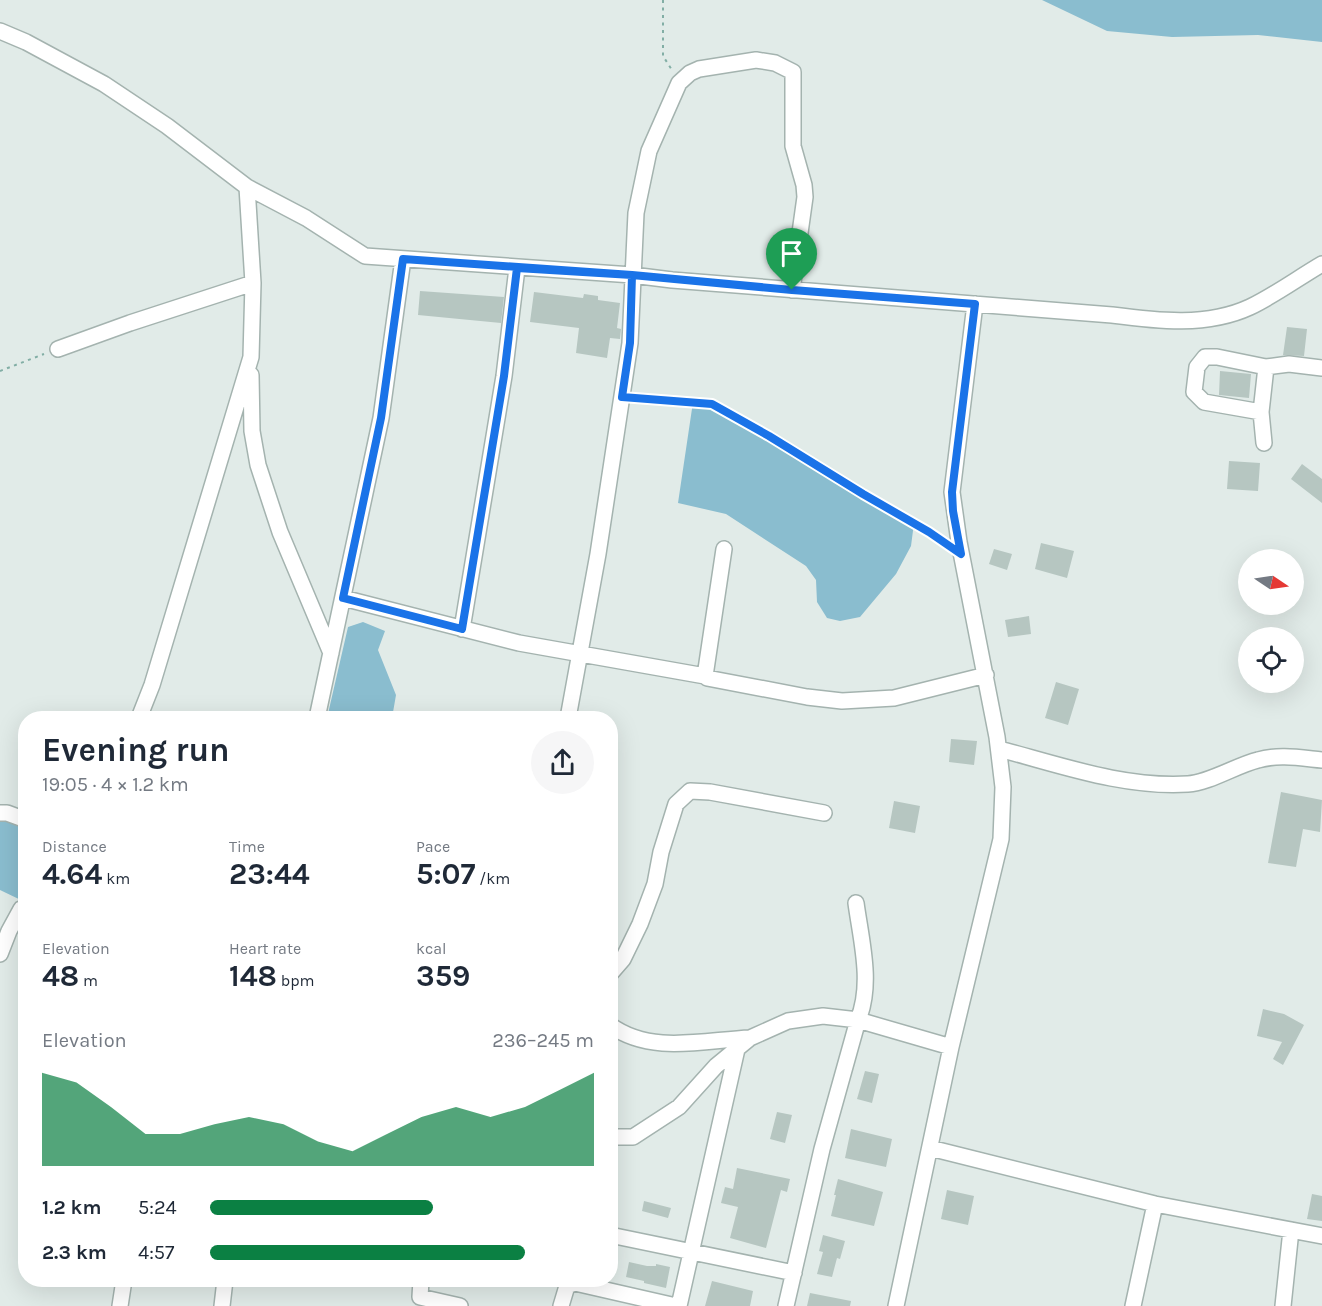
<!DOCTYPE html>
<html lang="en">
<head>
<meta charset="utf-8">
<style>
	body { margin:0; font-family:Karla,sans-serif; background:#f6f6f7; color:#1f2937; height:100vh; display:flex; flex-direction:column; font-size:22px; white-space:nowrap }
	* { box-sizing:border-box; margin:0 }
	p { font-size:20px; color:#747a83 }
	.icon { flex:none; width:33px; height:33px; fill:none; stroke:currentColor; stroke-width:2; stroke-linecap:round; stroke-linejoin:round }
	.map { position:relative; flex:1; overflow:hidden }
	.details { position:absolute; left:18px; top:711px; width:600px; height:576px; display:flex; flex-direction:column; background:#fff; border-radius:24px; box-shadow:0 6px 24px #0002 }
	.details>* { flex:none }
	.needle { width:39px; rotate:103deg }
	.controls { position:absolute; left:1238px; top:549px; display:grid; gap:12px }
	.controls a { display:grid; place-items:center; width:66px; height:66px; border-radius:50%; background:#fff; box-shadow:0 6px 24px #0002; font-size:30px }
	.pin { position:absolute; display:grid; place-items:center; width:51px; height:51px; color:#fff; margin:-62px -26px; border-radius:50% 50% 50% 0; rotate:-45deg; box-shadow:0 0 6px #0007 }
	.pin .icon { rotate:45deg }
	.round { display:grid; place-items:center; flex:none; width:63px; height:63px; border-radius:32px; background:#f6f6f7 }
	.headline { display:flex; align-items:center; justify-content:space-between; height:102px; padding:0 24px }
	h1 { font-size:33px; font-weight:700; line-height:45px }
	.stats { display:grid; grid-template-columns:repeat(3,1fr); gap:9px; height:102px; padding:6px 24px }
	.stats div { display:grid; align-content:center }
	.stats b { font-size:30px; font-weight:700 }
	.stats small { font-size:16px; font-weight:400 }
	.stats p { font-size:16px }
	.chart { height:168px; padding:12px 24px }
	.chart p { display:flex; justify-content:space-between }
	.chart svg { width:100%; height:108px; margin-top:6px; fill:#0b8043; opacity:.7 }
	ul { padding:0 24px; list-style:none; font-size:20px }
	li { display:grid; grid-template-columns:96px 72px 1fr; align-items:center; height:45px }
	li i { height:15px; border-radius:8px; background:#0b8043 }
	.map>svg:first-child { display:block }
	.water { fill:#8abdcf }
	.building { fill:#b6c6c1 }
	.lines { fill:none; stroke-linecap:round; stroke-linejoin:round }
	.minor-casing { stroke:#a4b3af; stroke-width:18 }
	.path { stroke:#82aea5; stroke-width:2; stroke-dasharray:3 4.5; stroke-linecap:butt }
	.minor { stroke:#fff; stroke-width:15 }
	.route-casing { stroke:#fff; stroke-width:12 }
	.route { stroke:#1a73e8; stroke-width:8 }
</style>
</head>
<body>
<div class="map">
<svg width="1322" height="1306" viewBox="0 0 1322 1306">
	<rect width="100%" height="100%" fill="#e1ebe8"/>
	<path class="water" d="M1042,0h280v42l-64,-7 -86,2 -65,-6z
		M693,402l19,2 57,32 145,87 -3,23 -15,28 -36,43 -20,4 -13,-3 -10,-16 -1,-22 -10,-14 -80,-52 -48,-11z
		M363,622l22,9 -7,19 18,45 -4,23h-65l21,-91z
		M0,813l11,9 14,7v73l-25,-12z"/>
	<path class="building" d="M420,291l84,6 -3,26 -83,-8z
		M534,292l49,6 1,-4 14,2v4l22,3 -3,25 4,1 -1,10 -10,-1 -3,20 -31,-5 3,-25 -49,-6z
		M1287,327l20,2 -3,27 -21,-1z
		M1220,371l31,3 -2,24 -30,-3z
		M1229,461l31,2 -2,28 -31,-2z
		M1302,464l20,15v24l-31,-24z
		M1041,543l33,8 -7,27 -32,-9z
		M994,549l18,5 -5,16 -18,-6z
		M1029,616l2,18 -23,3 -3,-17z
		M1056,682l23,7 -11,36 -23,-7z
		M951,739l26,2 -3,24 -25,-3z
		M1281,792l41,8 -2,32 -17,-3 -7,38 -28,-4z
		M894,801l26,5 -5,27 -26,-5z
		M1263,1009l21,5 20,11 -21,40 -10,-6 9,-17 -25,-6z
		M865,1071l14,3 -7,29 -15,-4z
		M777,1112l15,3 -7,28 -15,-4z
		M851,1129l41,10 -6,28 -41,-9z
		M737,1168l53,11 -3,13 -6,-2 -15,58 -36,-10 8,-31 -17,-4 4,-16 8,2z
		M838,1179l45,13 -9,34 -43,-10 5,-21h-2z
		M947,1190l27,6 -6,29 -27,-6z
		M1312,1194l10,2v25l-15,-2z
		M644,1201l27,7 -3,10 -26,-7z
		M823,1235l22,6 -5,18 -3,-1 -5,19 -15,-3 6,-22 -4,-1z
		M629,1262l18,4h9v-2l14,3 -4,21 -22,-5v-2l-18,-4z
		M712,1281l41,10 -3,15h-45z
		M810,1293l41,8 -1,5h-43z"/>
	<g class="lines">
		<g class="minor-casing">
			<path id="minor" d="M0,31l26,11 78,42 63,42 80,61 59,31 59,38 267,19 40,5 440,35c46,6 95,12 138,-8 25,-12 48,-29 72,-43
				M58,349l72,-26 123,-40
				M251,375l1,56 6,34 22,67 51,121
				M1261,412l-57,-10 -10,-10 3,-25 8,-10h12l49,10
				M1264,443l-3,-31 5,-45 23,-3 33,4
				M343,598l176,45 186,33 2,2 100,19 35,4 52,-3 92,-23
				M462,629l42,-253 13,-108
				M705,676l19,-127
				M139,718l13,-33 99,-328 2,-74 -6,-96
				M317,718l64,-300 22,-159
				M568,718l30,-164 32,-211 6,-130 13,-62 30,-68 11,-10 9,-4 57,-9 19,3 18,9v74l11,39 1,12 -13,93
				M999,749c62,16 124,39 189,35 21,-1 49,-19 70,-24 20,-6 43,-2 64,0
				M0,813h7l19,7
				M0,954l9,-23 12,-22
				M610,974l13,-15 17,-35 15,-40 6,-32 15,-48 14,-13 20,1 114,21
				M610,1025c41,30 94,15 140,13
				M610,1137h23l46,-30 37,-41 34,-28 38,-17 35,-5 35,4 93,27
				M930,1148l225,56 167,32
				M610,1235l184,38
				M421,1280l-1,17 40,9
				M120,1306l4,-26
				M222,1306l3,-26
				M561,1306l6,-20 8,-3 101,23
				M679,1306l58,-257
				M786,1306l36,-157 36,-129c15,-36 3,-80 -2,-117
				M896,1306l55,-259 50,-208 2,-52 -6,-50 -38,-195 -7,-50 23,-188
				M1133,1306l22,-102
				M1283,1306l8,-76"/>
		</g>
		<path class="path" d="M663,0v56l9,14
			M0,371l44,-17
			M637,398l75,6 57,32 175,106"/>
		<use href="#minor" class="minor"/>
	</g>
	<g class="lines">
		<g class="route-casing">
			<path id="route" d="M792,290l-160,-15 -229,-16 -22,159 -38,180 119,31 42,-253 13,-108 115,7 -2,68 -8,54 90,7 57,32 94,58 66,38 32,22 -8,-43 -1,-19 23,-188 -183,-14"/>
		</g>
		<use href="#route" class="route"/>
	</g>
</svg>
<div class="controls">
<a><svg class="needle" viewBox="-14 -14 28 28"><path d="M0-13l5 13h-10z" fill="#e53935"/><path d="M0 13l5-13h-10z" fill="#747a83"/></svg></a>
<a><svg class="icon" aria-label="locate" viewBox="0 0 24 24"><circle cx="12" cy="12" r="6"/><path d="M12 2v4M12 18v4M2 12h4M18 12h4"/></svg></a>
</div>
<div class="pin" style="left:792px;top:290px;background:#1e9e55"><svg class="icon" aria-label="arrive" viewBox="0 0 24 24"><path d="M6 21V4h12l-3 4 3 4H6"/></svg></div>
<section class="details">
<div class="headline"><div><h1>Evening run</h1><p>19:05 · 4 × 1.2 km</p></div><a class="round"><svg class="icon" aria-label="share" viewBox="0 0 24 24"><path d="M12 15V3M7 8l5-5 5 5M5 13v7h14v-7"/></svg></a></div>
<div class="stats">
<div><p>Distance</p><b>4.64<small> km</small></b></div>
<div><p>Time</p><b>23:44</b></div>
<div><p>Pace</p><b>5:07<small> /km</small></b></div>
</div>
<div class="stats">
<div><p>Elevation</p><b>48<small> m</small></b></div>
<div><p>Heart rate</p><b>148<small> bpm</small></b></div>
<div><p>kcal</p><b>359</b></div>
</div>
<div class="chart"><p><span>Elevation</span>236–245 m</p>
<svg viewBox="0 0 160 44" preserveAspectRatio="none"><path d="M0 44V6L10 10L20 20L30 31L40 31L50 27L60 24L70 27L80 34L90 38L100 31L110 24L120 20L130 24L140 20L150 13L160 6V44z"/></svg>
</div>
<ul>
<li><b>1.2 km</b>5:24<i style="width:58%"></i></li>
<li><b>2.3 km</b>4:57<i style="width:82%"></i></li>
</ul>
</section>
</div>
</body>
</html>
